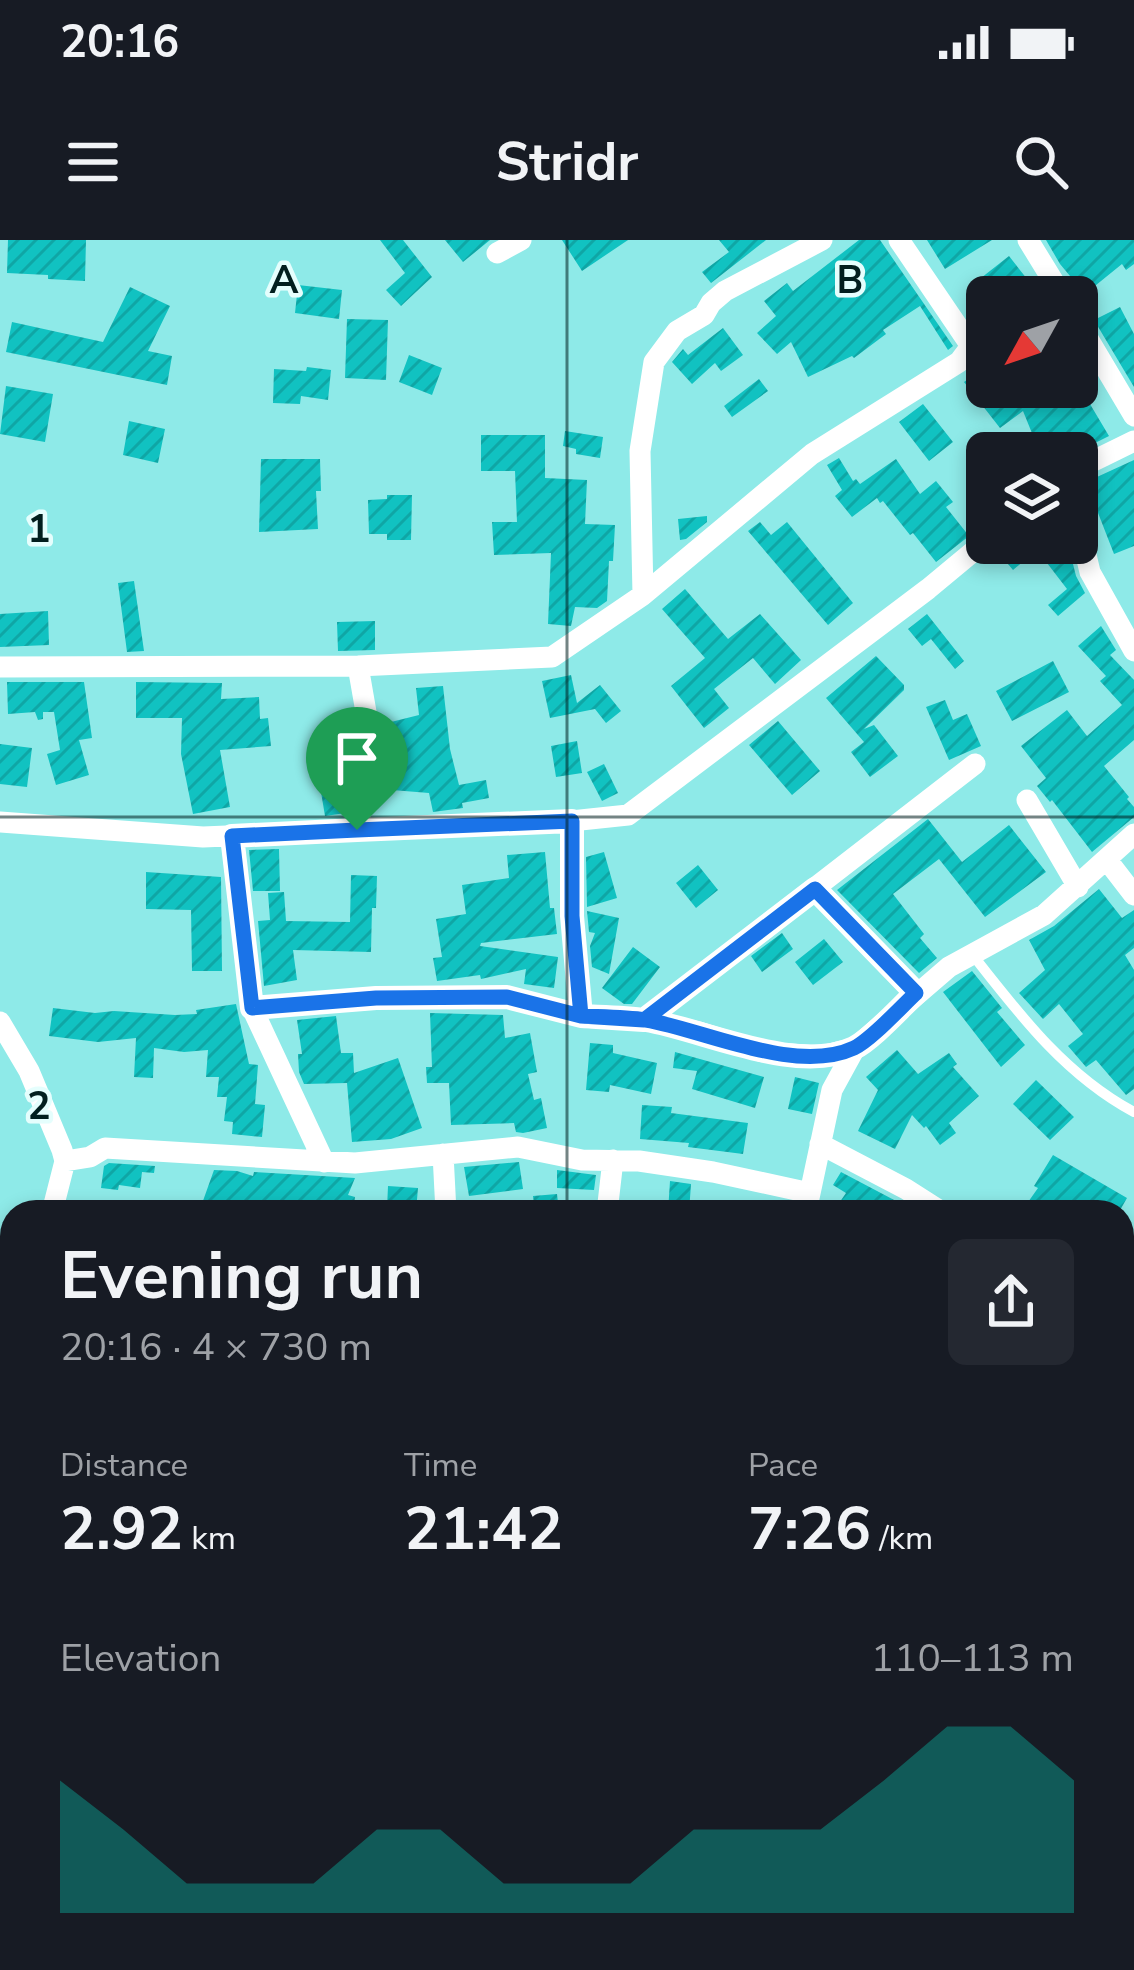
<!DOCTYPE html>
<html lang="en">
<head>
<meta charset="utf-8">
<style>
	body { margin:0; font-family:"Nunito Sans",sans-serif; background:#242831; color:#f1f3f6; height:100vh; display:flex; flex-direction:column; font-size:45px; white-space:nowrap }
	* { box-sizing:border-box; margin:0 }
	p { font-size:39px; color:#9ea1a6 }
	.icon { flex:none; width:66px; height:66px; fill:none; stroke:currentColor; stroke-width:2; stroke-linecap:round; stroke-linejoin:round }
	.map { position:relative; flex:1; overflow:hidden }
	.drawer { position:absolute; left:0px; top:960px; width:1134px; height:771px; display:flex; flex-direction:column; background:#171b24; border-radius:36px 36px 0 0; box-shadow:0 6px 18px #0003 }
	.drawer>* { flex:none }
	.needle { width:78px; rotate:230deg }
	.controls { position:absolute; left:966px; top:36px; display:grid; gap:24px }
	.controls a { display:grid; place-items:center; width:132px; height:132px; border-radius:18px; background:#171b24; box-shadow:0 6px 18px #0003; font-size:60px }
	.pin { position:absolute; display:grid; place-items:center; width:102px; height:102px; color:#fff; margin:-123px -51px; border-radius:50% 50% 50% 0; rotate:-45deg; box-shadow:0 0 12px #0007 }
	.pin .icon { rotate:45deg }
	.round { display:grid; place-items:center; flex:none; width:126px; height:126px; border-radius:18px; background:#242831 }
	.headline { display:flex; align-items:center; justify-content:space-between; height:204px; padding:0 60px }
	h1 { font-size:66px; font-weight:700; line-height:90px }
	.metrics { display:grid; grid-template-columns:repeat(3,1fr); gap:18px; height:204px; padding:12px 60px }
	.metrics div { display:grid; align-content:center }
	.metrics b { font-size:60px; font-weight:700 }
	.metrics small { font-size:33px; font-weight:400 }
	.metrics p { font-size:33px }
	.chart { height:336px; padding:24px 60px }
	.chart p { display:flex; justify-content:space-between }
	.chart svg { width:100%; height:216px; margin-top:12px; fill:#0f766e; opacity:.7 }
	.status { display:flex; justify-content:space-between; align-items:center; height:84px; padding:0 60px; background:#171b24; direction:ltr }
	.status svg { height:33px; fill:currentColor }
	header { display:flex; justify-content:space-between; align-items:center; height:156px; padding:0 60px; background:#171b24; font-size:54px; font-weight:700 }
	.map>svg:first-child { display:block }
	.building { fill:url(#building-hatch) }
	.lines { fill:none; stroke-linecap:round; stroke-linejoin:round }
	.service { stroke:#fff; stroke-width:10 }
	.minor { stroke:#fff; stroke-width:21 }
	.route-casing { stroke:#fff; stroke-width:24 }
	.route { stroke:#1a73e8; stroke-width:15 }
	.grid { fill:none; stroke:#021f1f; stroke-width:3; stroke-opacity:0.55 }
	.grid-label { font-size:39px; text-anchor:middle; font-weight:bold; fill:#021f1f; stroke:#e5fefd; stroke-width:9; stroke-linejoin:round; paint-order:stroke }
</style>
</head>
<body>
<div class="status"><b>20:16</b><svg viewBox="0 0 49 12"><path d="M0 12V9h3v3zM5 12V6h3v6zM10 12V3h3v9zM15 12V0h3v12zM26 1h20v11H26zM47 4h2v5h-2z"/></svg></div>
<header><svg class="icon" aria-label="menu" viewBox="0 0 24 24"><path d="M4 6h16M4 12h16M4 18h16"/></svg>Stridr<svg class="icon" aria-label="search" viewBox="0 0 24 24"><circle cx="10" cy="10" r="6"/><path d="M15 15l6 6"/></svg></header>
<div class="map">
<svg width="1134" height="1730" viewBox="0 0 1134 1730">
	<defs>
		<pattern id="building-hatch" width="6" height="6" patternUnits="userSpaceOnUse" patternTransform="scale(3)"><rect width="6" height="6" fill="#11c2c1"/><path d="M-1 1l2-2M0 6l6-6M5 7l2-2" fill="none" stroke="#0fa6a5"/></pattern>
	</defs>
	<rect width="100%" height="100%" fill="#8eeae8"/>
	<path class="building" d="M8,0h78l-1,41 -37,-2v-4l-41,-2z
		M380,0h23l29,37 -31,29 -15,-16 19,-17z
		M445,0h45l-27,22z
		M562,0h66l-46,31z
		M719,0h47l-55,43 -9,-11 27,-20z
		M859,0h21l73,106 -5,4 -28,-44 -37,24 3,4 -32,24 -2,-2 -44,21 -17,-35 -14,12 -20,-21 19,-17 -12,-15 23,-18 6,8z
		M927,0h65l-47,29z
		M1046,0h88v24l-8,6 -4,-6 -37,30 -25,-30z
		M1009,16l18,23 -23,18h-7l-16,-19z
		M298,45l44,5 -3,29 -44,-6z
		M130,47l40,19 -22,45 24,5 -5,29 -161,-33 6,-30 91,20z
		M1120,67l14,27v53l-40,-67z
		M347,79l41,1 -2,60 -41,-2z
		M723,88l20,27 -22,16 -6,-8 -23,21 -20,-22 11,-13 5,6z
		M409,115l33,13 -10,27 -33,-13z
		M987,125v22h99l5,11 -4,1 22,37 -30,15 -6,-10 -33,12 -17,-42 -23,17 -36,-46z
		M307,127l24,3 -3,30 -27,-4 -1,8 -27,-1 1,-34 32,2z
		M759,139l9,12 -36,26 -8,-11z
		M6,146l47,8 -8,48 -45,-8z
		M923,164l30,38 -24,19 -30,-39z
		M129,181l36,8 -7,34 -35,-8z
		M565,191l38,6 -3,21 -24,-4v-5l-13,-3z
		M481,195h64v43l42,2 -2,44 30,1 -2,36h-4l-2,40 -10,7 -22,-1 -4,19 -23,-2 3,-71 -57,2 -2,-33h25l-2,-51h-34z
		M839,218l14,23 3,-2 4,5 36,-25 24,35 16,-13 17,21 -7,5 23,29 -33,26 -23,-29 -3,2 -27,-34 -3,2 -3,-5 -25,19 -17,-21 7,-6 -15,-25z
		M261,219h59l1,32h-5l2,38 -59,3z
		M1134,220v86l-20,8 -28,-72z
		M387,255h25l-1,45h-24v-6h-18l-1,-34 19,-1z
		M707,276v6l-21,17 -6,1 -2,-21z
		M760,282l11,13 16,-13 66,81 -25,22 -80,-94z
		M1001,303h62l7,9 6,24 9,17 -27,23 -10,-11 19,-16 -30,-39 -24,20 -16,-19z
		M134,341l10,70 -17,1 -9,-69z
		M685,349l43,50 32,-25 41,46 -26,24 -22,-26 -39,31 15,19 -25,20 -33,-42 34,-28 -43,-49z
		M48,371l1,34 -49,2v-33z
		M927,374l37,47 -9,8 -24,-30 -9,7 -14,-17z
		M375,381v29l-37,1 -1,-29z
		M1101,386l15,24 -6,5 24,25v60l-30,26 25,31 -2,2 7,8v10l-42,35 -40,-52 -2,2 -13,-16 9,-8 -25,-32 46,-36 20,26 35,-31 -22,-24 6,-5 -28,-30z
		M876,416l28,29v5l-40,39 10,-4 24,31 -28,21 -19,-25 13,-10 -38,-44z
		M1053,421l16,31 -57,29 -16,-30z
		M571,435l6,28 23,-18 21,26 -15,12 -11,-14 -45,9 -8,-37z
		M7,442h77l8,56 -13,2 10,35 -33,10 -9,-31 13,-4 -6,-38h-11v7l-5,1 -3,-8 -27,2z
		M136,442l86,1 -1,16 38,-2 1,22 8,-1 3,28 -51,4 10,57 -37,7 -12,-60 1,-36h-46z
		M443,446l7,63 9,36 27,-5 3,18 -27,5 1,5 -30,4 -4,-19 -37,-3v-8l-8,-1 3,-14 6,1 -10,-44 36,-9 -3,-27z
		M945,460l8,20 14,-6 14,32 -32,14 -23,-53z
		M778,481l42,50 -28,24 -43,-50z
		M577,501l5,32 -26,4 -5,-31z
		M0,504l32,4 -5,39 -27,-3z
		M345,511l7,37 -6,25 -21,3 -10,-60z
		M604,524l14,29 -16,8 -15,-29z
		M928,579l34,43 47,-37 37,47 -61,45 -46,-58 -46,35 31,40 -4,4 17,20 -18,15 -82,-83z
		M279,609l1,42h-27l-4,-41z
		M545,612l5,56h4l3,26 -76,9 -1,3 78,11 -4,31 -30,-4 2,-15 -45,10 -1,-4 -43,6 -4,-23 9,-1 -6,-38 30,-5 -4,-29 47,-7 -2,-23z
		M604,612l13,46 -30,9 -1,-50z
		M698,625l20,25 -22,18 -20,-25z
		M146,632l75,5 1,94h-30l-1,-61 -45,-1z
		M351,635l26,1 -1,32h-4l-1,44 -78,-2 4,30 -33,6 -6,-65 12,-1 -2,-27 16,-1 2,29 64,1z
		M1099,649l23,29 12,-8v38l-9,7 9,15v119l-8,6 -30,-35 -10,7 -18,-21 15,-12 -24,-30 -16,15 -24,-26 26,-23 -16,-30 25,-14z
		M587,671l32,7 -10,56 -17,-7 -2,-21 5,-13 -6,-1z
		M782,693l11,16 -31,23 -11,-16z
		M824,699l19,23 -30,23 -18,-23z
		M633,707l27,20 -28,37h-8l-22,-16z
		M972,731l30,37 -5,4 28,33 -24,22 -58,-75z
		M236,764l13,60 9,1 -3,39 10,1 -3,32 -30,-3 1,-12 -9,-1 3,-24h-10l2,-20h-13l2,-27 -24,2 -30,-4 -1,30 -19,-1 2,-39 -38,4 -49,-6 4,-28 42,5 19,-2 61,4 22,-1 -1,-4z
		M430,773l73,2 2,23 25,-5 7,39 -9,2 6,26 7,-2 6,30 -24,5 -7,-1 -2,-9 -63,2 -2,-42h-22l-1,-16h6z
		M336,776l5,37h12l1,20 44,-15 24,70 -31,11 -39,3 -5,-59 -43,1 -5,-12 -1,-18h4l-5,-34z
		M590,803l23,2v8l44,10 -6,31 -41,-9 -1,7 -23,-2z
		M897,810l21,24 31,-21 8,11 -4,3 26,29 -30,27 7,10 -16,12 -14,-19 -2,2 -12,-13 -17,34 -37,-18 20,-41 -12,-13z
		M675,812l89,25 -9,31 -63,-19 5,-18 -24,-3z
		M795,837l24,6 -7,31 -24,-5z
		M1036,840l38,37 -24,23 -37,-36z
		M642,865l30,2 -1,6 77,10 -5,31 -55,-7 1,-4 -49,-4z
		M1053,915l74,43 -8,14h-98l17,-24 -4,-2z
		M519,922l4,27 -54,7 -5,-29z
		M109,923l46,3 -1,7 -12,-1 -2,16 -21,-3 -1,5 -17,-2 3,-22z
		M214,930l23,1 16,5 1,-4 101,6 -7,17 7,2 -2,15h-154z
		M557,930l39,5 -2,15 -37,-2z
		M841,932l55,29 -7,11h-56l13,-19 -13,-8z
		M670,941l21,3 -2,28h-21z
		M388,946l30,2 -2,23 -29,-2z
		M557,954l2,18h-24l-2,-16z"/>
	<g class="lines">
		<path class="service" d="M972,714c47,60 93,121 162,158"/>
		<path class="minor" d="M1028,0l35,57
			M497,13l24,-13
			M1077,80l57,96
			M1077,229l57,-28
			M1077,277l13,55 44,79
			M643,355l-3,-144 14,-89 23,-31 27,-16 7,-12 14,-12 97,-51
			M0,427l358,-1 194,-9 91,-62 169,-141 147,-92 12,-16 -72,-106
			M1027,560l51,87
			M571,581l1,95 9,100
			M0,582l203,15 368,-16 57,-6 300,-226 59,-49
			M357,590l17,-72 -16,-92
			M231,596l21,172 72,154
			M1107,620l27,35
			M815,649l102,104
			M252,768l124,-10 131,-1 74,19 63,4 55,12 64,20 58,4 34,-8
			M644,780l331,-256
			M0,782l29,49 33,79 3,11 -13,51
			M820,904l86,45 36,23
			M443,914l3,58
			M65,921l25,-4 15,-9 250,15 163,-16 64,13 57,1 74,11 97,21
			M607,972l6,-52
			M806,972l26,-122 23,-42 94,-81 95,-52 90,-81
			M1122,1071l12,4
			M0,1177l12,14
			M1122,1431l12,4
			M0,1675l12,7
			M1122,1709l12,1
			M77,1719l20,11
			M419,1730l24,-11"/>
	</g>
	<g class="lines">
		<g class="route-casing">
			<path id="route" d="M357,590l-125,6 20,172 124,-10 131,-1 74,19 63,4 171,-131 101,104c-15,14 -45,47 -62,55 -58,27 -149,-18 -208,-28 -21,-3 -43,-3 -65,-4l-9,-100v-95l-215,9"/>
		</g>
		<use href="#route" class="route"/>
	</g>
	<path class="grid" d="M567,0v972M0,577h1134M0,1153h12M1122,1153h12M567,1719v11"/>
	<g class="grid-label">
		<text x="284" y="53">A</text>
		<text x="850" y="53">B</text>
		<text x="39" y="302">1</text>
		<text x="39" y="879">2</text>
	</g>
</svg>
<div class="controls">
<a><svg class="needle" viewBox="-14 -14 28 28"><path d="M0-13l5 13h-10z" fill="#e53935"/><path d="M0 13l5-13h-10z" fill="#9ea1a6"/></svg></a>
<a><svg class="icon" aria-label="layers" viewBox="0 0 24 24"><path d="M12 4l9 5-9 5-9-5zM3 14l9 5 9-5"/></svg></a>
</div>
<div class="pin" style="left:357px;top:590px;background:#1e9e55"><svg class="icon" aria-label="arrive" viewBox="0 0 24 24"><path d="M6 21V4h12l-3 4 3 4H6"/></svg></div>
<section class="drawer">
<div class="headline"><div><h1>Evening run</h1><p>20:16 · 4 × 730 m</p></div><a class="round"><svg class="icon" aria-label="share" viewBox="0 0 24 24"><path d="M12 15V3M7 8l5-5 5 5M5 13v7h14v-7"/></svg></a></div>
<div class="metrics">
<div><p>Distance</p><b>2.92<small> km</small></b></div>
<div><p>Time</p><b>21:42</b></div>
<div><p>Pace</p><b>7:26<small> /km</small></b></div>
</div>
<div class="chart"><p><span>Elevation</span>110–113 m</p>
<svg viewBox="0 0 160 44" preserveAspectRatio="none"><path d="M0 44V17L10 27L20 38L30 38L40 38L50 27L60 27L70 38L80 38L90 38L100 27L110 27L120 27L130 17L140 6L150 6L160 17V44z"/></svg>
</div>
</section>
</div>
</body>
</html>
